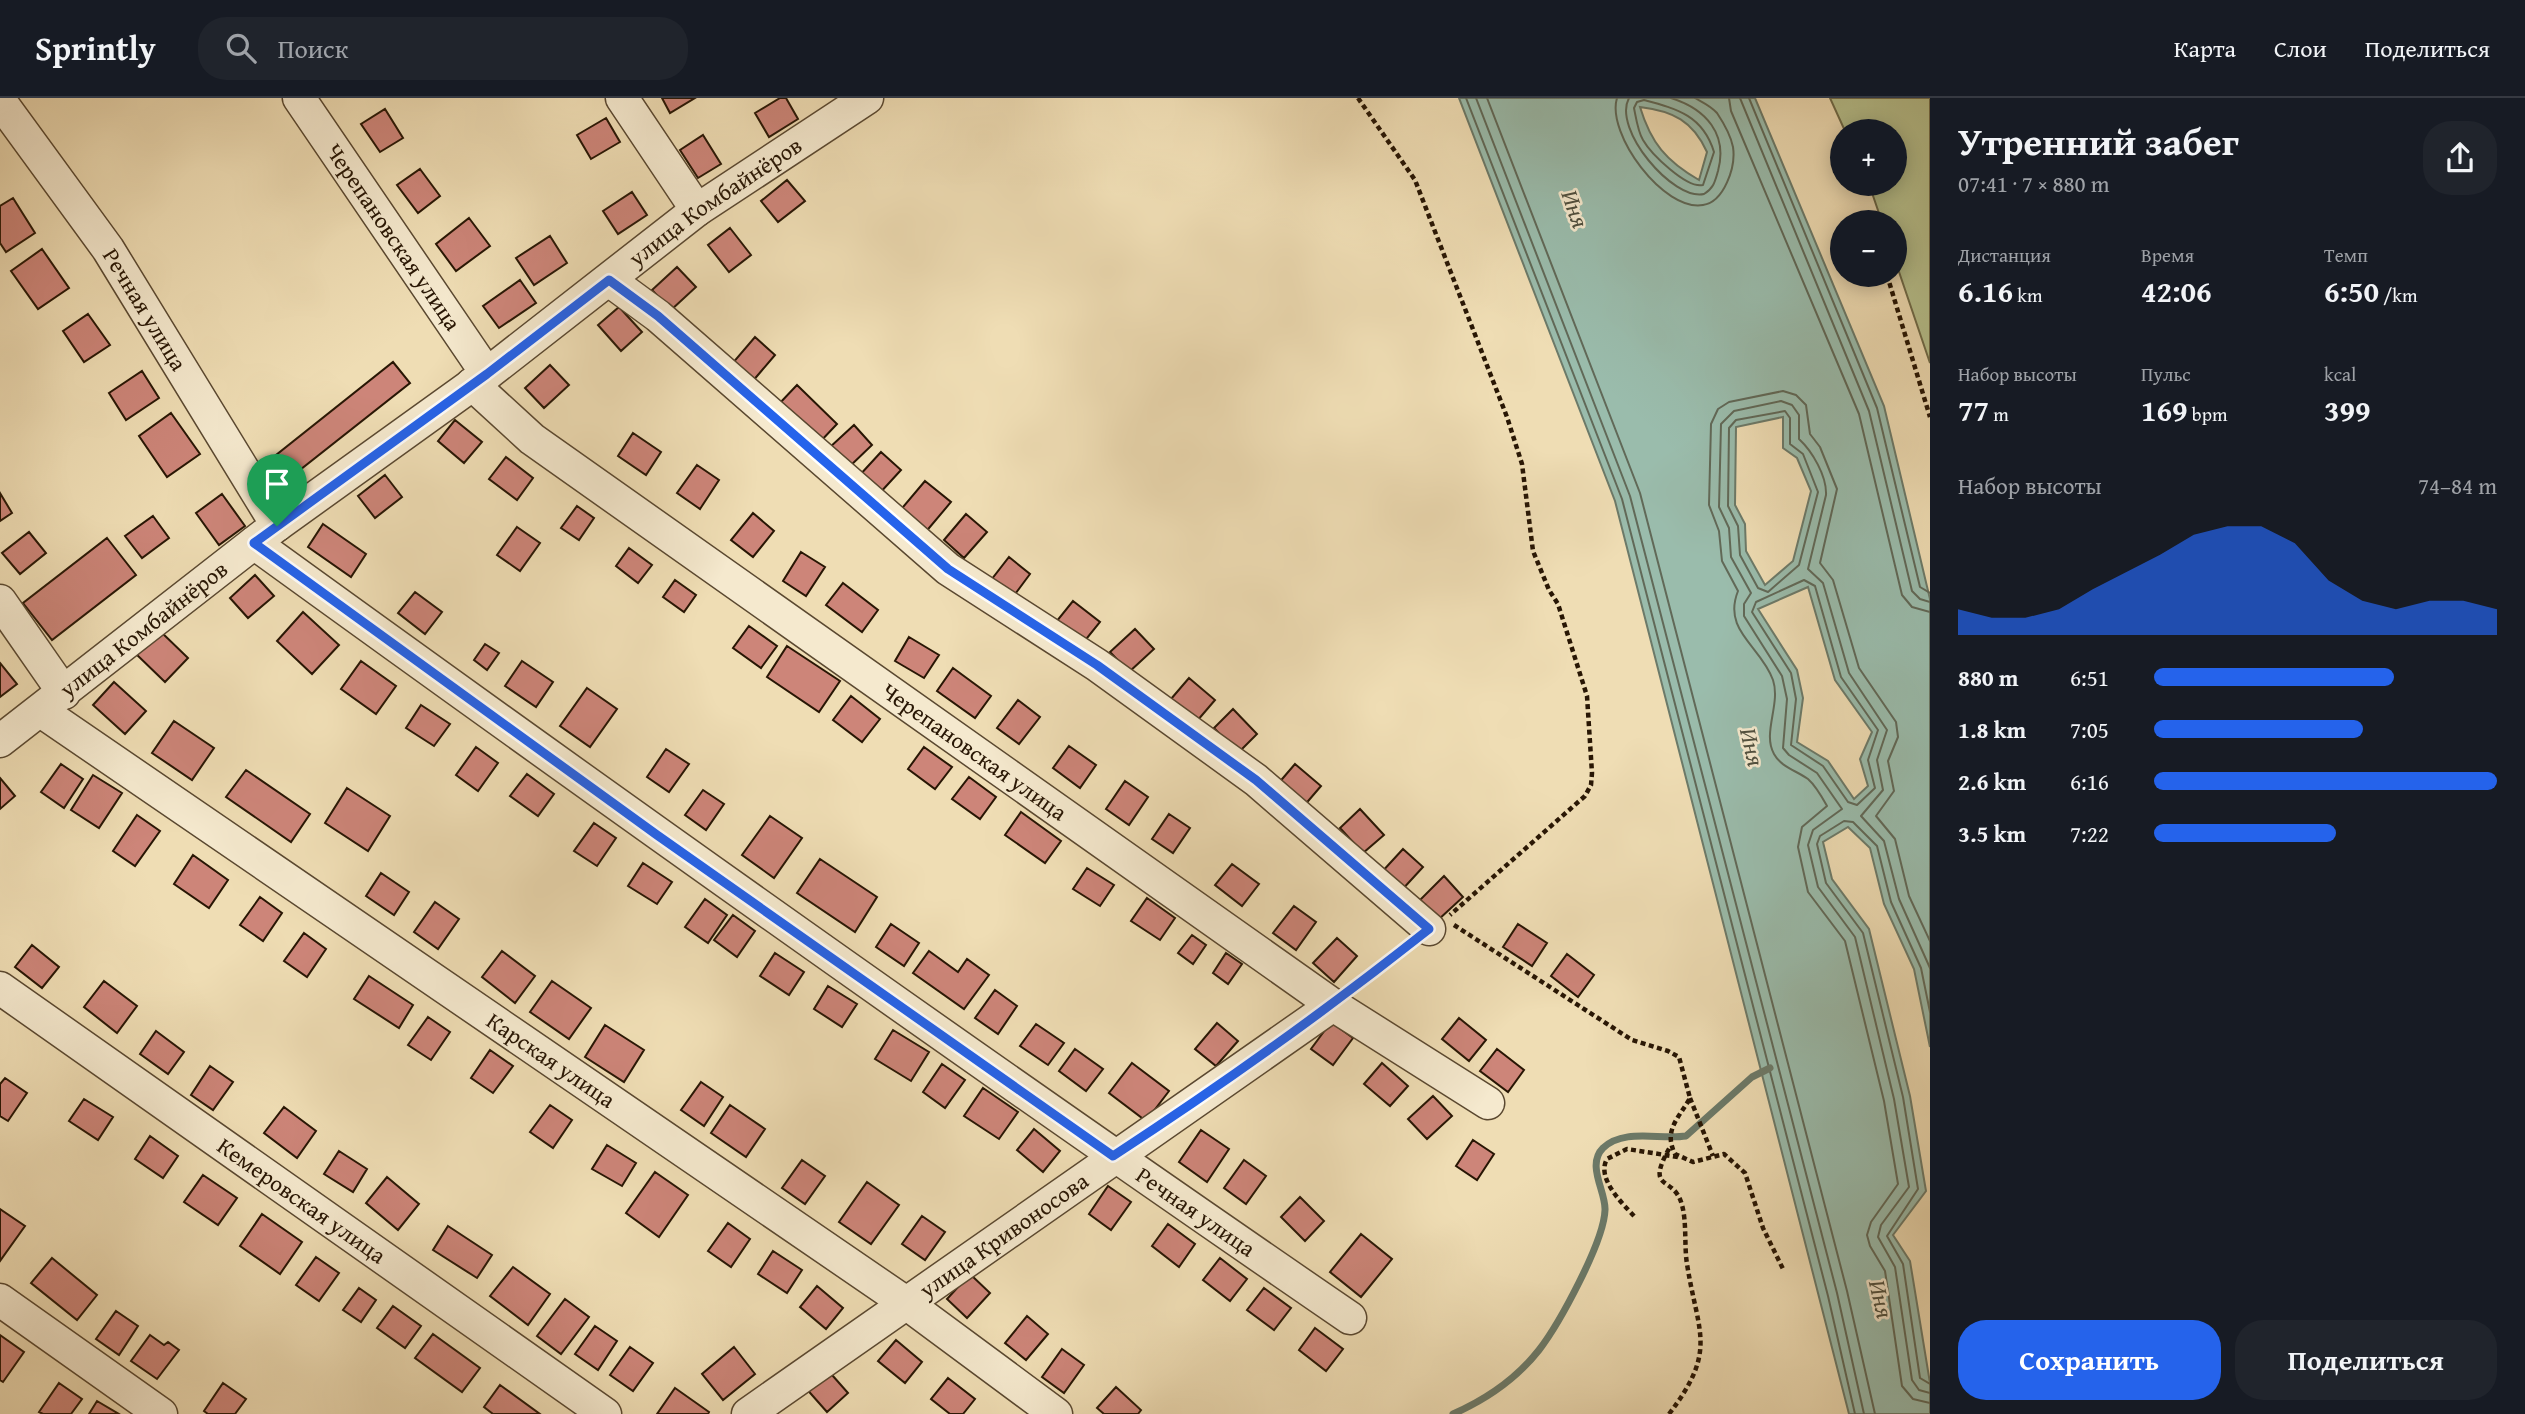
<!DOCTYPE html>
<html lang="ru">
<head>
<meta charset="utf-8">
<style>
	body { margin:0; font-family:"Gentium Book Plus",serif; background:#20242c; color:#f1f3f6; height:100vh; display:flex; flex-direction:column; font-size:26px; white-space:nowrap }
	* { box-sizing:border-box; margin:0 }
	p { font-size:23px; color:#9ea1a6 }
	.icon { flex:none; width:38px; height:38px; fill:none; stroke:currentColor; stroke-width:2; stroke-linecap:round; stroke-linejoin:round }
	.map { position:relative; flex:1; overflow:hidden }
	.sheet { display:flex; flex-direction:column; background:#171b24; width:595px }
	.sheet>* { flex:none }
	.controls { position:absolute; left:1830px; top:21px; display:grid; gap:14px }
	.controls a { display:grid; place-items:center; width:77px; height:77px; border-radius:50%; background:#171b24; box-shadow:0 4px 18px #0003; font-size:35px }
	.pin { position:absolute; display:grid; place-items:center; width:60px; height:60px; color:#fff; margin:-72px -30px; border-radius:50% 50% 50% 0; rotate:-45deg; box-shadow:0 0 7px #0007 }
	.pin .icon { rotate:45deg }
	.round { display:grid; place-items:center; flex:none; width:74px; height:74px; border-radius:28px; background:#20242c }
	.overview { display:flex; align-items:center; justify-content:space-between; height:119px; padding:0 28px }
	h1 { font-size:38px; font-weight:800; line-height:52px }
	.stats { display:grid; grid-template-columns:repeat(3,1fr); gap:10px; height:119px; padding:7px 28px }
	.stats div { display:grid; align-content:center }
	.stats b { font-size:30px; font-weight:800 }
	.stats small { font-size:19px; font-weight:400 }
	.stats p { font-size:19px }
	.chart { height:196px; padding:14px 28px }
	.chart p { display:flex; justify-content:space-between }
	.chart svg { width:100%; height:126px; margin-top:7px; fill:#2563eb; opacity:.7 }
	.button { display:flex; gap:14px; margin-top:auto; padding:14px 28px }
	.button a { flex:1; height:80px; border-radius:28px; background:#2563eb; color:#fff; font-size:28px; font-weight:800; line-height:80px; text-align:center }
	.button a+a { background:#20242c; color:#f1f3f6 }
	ul { padding:0 28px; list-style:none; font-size:23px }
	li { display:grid; grid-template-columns:112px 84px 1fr; align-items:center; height:52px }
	li i { height:18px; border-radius:9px; background:#2563eb }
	header { display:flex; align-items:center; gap:42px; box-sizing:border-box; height:98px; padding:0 35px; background:#171b24; border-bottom:2px solid #363941 }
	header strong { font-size:33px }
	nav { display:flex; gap:38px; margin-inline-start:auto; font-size:24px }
	.search { width:490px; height:63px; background:#20242c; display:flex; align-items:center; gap:18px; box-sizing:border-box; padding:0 24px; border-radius:28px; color:#9ea1a6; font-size:26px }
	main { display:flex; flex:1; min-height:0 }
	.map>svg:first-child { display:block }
	.green { fill:#b7c28f; stroke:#706c4a; stroke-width:2 }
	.water { fill:#9abcac; stroke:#6c7a69; stroke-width:2; fill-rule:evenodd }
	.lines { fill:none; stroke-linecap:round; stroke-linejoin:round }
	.shore { stroke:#616958; stroke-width:2 }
	.stream { stroke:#6c7a69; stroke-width:7 }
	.building { fill:#cd8579; stroke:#281604; stroke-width:2 }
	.minor-casing { stroke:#5a4830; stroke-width:35 }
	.path { stroke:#281604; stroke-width:4.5; stroke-dasharray:5 3.5; stroke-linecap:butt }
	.minor { stroke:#f5e9ce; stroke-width:32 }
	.route-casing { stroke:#fff; stroke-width:14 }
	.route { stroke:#2563eb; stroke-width:9 }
	.labels { text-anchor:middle; stroke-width:5; stroke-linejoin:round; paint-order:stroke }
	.street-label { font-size:23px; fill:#281604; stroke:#f5e9ce }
	.water-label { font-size:24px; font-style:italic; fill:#50503f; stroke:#f5e9ce }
</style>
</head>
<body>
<header>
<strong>Sprintly</strong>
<div class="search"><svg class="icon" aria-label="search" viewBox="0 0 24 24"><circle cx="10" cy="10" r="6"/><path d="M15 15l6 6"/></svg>Поиск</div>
<nav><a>Карта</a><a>Слои</a><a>Поделиться</a></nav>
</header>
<main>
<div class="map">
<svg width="1930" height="1316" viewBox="0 0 1930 1316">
	<rect width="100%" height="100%" fill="#efddb4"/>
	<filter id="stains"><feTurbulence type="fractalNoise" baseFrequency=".00286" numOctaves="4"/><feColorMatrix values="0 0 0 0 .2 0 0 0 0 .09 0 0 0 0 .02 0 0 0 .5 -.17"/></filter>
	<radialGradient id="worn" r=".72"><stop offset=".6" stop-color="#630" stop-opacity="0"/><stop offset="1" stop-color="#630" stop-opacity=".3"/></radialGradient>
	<path class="green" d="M1830,0h100v265l-35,-103v-38h-13l-13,-38h26v-53h-50z"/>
	<path class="water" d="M1459,0h296l129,308 46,193v448l-16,-78 -30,-65 -14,-56 -22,-21 -25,15 9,37 37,50 41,167 16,95 -33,44 17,26 20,122v31h-81l-234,-913zM1640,9c33,4 53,14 67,45l-8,28c-33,-19 -48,-37 -59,-73zM1783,319v31l14,10 14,33 -18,70 -28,24 -19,-34 -1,-27 -10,-19 1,-78zM1808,489l27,93 37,52 -12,27 8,27 -14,13 -26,-38 -31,-19 6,-44 -6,-28 -39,-61z"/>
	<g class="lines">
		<path class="shore" d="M1466,0l156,401 206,797 27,118
			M1476,0l154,398 207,797 27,121
			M1487,0l153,395 207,798 28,123
			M1617,0c-11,36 47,114 86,107 21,-3 33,-38 30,-58 -2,-10 -10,-25 -16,-34 -6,-7 -15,-11 -22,-15
			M1629,0c-17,31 44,103 75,96 10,-6 11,-13 14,-23 10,-37 -12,-62 -47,-73
			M1729,0l2,13 128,303 43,181 10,12 18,5
			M1740,0l129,313 43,180 8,8 10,3
			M1749,0l128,310 43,179 10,6
			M1644,2c34,9 59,16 70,52l-11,33c-16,4 -52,-31 -60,-45 -5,-8 -7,-22 -9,-32l3,-6z
			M1785,313l5,7v26l13,10 15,38 -19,73 -31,27 -10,-4 -18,-33 -2,-29 -10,-20 1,-78 7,-8z
			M1804,482l11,6 26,91 37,53 -10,30 7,28 -18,17 -9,-3 -25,-36 -32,-21 5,-46 -5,-26 -39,-61 4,-10z
			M1930,843l-21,-45 -14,-57 -19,-23 18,-25 -6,-30 10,-24 -2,-15 -37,-54 -26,-88 -13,-17 17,-74 -17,-42 -10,-13 -4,-29 -10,-10 -13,-4 -54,11 -11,7 -7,15 -2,81 10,26 3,30 16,30c-16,40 23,55 35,89 8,24 -11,53 1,74 7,13 23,17 34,25 8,7 14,18 19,27l-25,21 -4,20 10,45 37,49 39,160 14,83 -27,38 -4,13 3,11 15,25 17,115 11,13 17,4
			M1930,870l-31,-69 -15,-58 -23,-25 22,-26 -6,-30 10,-30 -38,-57 -26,-90 -15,-14 18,-74c1,-19 -14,-44 -27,-56v-24l-7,-10 -11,-4 -47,10 -13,13 -2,83 10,21 2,29 20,36 -7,11v12l38,60 5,23 -4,49 6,7 28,18 25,36 -29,21 -5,15 10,42 37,50 39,162 15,88 -28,38 -3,12 17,30 17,113 7,10 11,3
			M1930,914l-9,-44 -30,-66 -14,-56 -24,-24 -9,-1 -24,15 -3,8 9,39 37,50 40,164 15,92 -31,47 16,28 17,114 10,6"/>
		<path class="stream" d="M1453,1316c32,-14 64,-36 86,-64 20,-26 65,-108 66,-140 1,-18 -19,-45 -2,-62 21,-20 56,-8 83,-12l66,-59 18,-9"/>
	</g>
	<path class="building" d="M662,0h33l-25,15z
		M780,0h6l12,21 -29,18 -14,-24z
		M385,11l18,29 -23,14 -19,-28z
		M606,20l14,24 -29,17 -14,-24z
		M703,37l18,29 -23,14 -18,-28z
		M420,71l20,27 -22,17 -21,-28z
		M787,82l18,21 -27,21 -17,-21z
		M632,94l15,23 -29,19 -15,-23z
		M13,100l22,35 -29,19 -6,-9v-37z
		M469,120l21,28 -34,25 -20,-27z
		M730,130l21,27 -22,17 -21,-27z
		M550,138l17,27 -33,22 -18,-27z
		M42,151l27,39 -31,21 -27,-38z
		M677,169l19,20 -25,23 -19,-20z
		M520,182l16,23 -37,25 -16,-22z
		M619,209l23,25 -21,19 -23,-26z
		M88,216l22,31 -26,17 -21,-31z
		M755,239l20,18 -23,27 -21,-17z
		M393,264l17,21 -133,105 -16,-21z
		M550,267l19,20 -25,23 -19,-20z
		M142,273l17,27 -33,22 -17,-27z
		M797,287l40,39 -19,20 -40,-39z
		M171,315l29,41 -33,23 -28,-41z
		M455,322l27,22 -18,21 -26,-22z
		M854,327l18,20 -24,23 -19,-20z
		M633,335l28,19 -15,23 -28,-19z
		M881,354l20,18 -23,25 -20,-18z
		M506,359l27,21 -16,22 -28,-21z
		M697,367l22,15 -19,29 -23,-16z
		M385,377l17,22 -27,21 -17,-22z
		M925,383l26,21 -27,32 -26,-21z
		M0,395l12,20 -12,8z
		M222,396l23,32 -26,19 -23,-32z
		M577,408l17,12 -15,22 -18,-12z
		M753,415l21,18 -21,26 -22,-17z
		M966,416l21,18 -23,26 -20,-18z
		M153,418l16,22 -27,20 -17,-22z
		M323,426l43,30 -15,23 -43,-30z
		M517,429l23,16 -20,28 -23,-16z
		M29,434l17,21 -26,21 -18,-21z
		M107,440l29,37 -84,65 -29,-37z
		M629,450l23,17 -14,18 -22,-17z
		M801,454l24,15 -19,29 -23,-15z
		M1009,459l21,17 -20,27 -22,-17z
		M255,477l19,21 -26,22 -18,-20z
		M675,482l21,15 -12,17 -21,-15z
		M843,485l35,27 -16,22 -36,-27z
		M415,494l27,20 -17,22 -27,-21z
		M1073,503l27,21 -17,21 -27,-21z
		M303,514l36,33 -27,29 -35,-33z
		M749,528l28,20 -16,22 -28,-20z
		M158,531l30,29 -23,24 -30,-29z
		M1135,531l19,20 -25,23 -19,-20z
		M909,539l30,18 -15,23 -29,-17z
		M485,546l14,9 -12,17 -13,-10z
		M787,548l53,35 -21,31 -52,-35z
		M361,563l35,25 -20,28 -35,-25z
		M522,563l31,21 -17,25 -31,-21z
		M0,565l17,21 -17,13z
		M953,570l38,28 -16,22 -38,-27z
		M1189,580l26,22 -18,21 -26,-22z
		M114,584l32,29 -21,23 -32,-29z
		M587,590l30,21 -27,38 -30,-21z
		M851,598l29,23 -18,23 -29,-22z
		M1018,602l22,17 -21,27 -22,-16z
		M421,607l29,19 -16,22 -28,-18z
		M1233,611l24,25 -19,19 -24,-25z
		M174,623l40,27 -22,32 -40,-27z
		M1069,648l27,19 -16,23 -27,-20z
		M476,649l22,16 -20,28 -22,-16z
		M924,649l28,20 -17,22 -27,-20z
		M666,651l23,15 -20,28 -22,-15z
		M61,666l22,15 -19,29 -23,-16z
		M1295,666l26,22 -18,21 -26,-22z
		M246,672l64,44 -19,28 -65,-45z
		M527,676l27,20 -16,22 -28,-20z
		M93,677l29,18 -23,35 -28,-18z
		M969,679l27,20 -16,22 -28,-20z
		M0,680l15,18 -15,13z
		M1125,683l23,16 -19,28 -23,-16z
		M347,690l43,28 -22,35 -43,-28z
		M703,692l21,14 -18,26 -21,-15z
		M1360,711l24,26 -21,18 -23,-25z
		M1021,714l40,29 -16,22 -40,-28z
		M1169,716l21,14 -17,25 -21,-14z
		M137,717l23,16 -25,35 -22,-15z
		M770,718l32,22 -28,40 -32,-23z
		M594,725l22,15 -19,28 -23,-15z
		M1403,751l20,18 -23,25 -20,-18z
		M193,757l35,25 -19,28 -35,-24z
		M820,761l57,38 -22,35 -58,-39z
		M643,765l29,19 -15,22 -29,-18z
		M1232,766l27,20 -17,22 -27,-21z
		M1087,770l27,17 -14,21 -27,-17z
		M381,775l28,19 -15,23 -28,-19z
		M1444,778l19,21 -25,23 -18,-20z
		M260,799l22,16 -19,28 -23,-16z
		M1147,800l28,20 -15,22 -29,-19z
		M705,801l22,16 -19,28 -23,-16z
		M435,804l24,17 -21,30 -24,-17z
		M1294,808l22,16 -20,28 -23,-17z
		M733,817l22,16 -18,26 -23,-17z
		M891,826l28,19 -15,23 -28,-19z
		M1518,826l29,19 -15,23 -29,-19z
		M304,835l22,16 -19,28 -23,-16z
		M1192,837l14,10 -13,19 -15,-11z
		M1337,840l20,18 -23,26 -21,-19z
		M32,847l27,22 -17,21 -27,-21z
		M502,853l33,25 -20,27 -33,-26z
		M929,853l29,21 9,-13 22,16 -25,34 -51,-36z
		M775,855l29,19 -15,23 -29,-19z
		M1226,855l16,11 -14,20 -15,-11z
		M1567,856l27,21 -16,22 -27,-21z
		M369,878l44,29 -14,23 -45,-29z
		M104,883l33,25 -20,27 -33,-26z
		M552,883l39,27 -22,31 -39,-27z
		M828,888l29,18 -15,23 -28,-18z
		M995,892l22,16 -19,28 -23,-16z
		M428,919l22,15 -19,28 -23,-15z
		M1459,920l27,22 -17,21 -27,-22z
		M1331,924l22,16 -20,27 -22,-16z
		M1217,925l21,18 -22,25 -21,-17z
		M1036,926l28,19 -16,22 -28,-19z
		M605,927l39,25 -20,32 -39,-25z
		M893,932l36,22 -18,29 -36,-22z
		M156,933l28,21 -16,22 -28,-20z
		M1075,951l28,20 -17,22 -27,-20z
		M1497,951l27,21 -16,22 -28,-21z
		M490,952l23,16 -20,27 -22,-15z
		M1132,965l37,28 -23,30 -37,-28z
		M1382,965l26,23 -18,20 -26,-22z
		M942,966l23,16 -20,28 -22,-16z
		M210,968l23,16 -20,28 -22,-15z
		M5,980l22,15 -19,28 -8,-5v-32z
		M701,984l22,15 -19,29 -23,-16z
		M983,990l35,24 -19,27 -35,-23z
		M1433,998l19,20 -25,23 -19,-20z
		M84,1001l29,18 -15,23 -29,-19z
		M550,1007l22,15 -19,28 -23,-16z
		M730,1007l35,24 -19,28 -35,-24z
		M284,1009l32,24 -19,27 -33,-25z
		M1034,1031l26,22 -17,21 -26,-22z
		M1201,1032l28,19 -22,33 -28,-20z
		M150,1038l28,20 -15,22 -28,-19z
		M1473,1042l21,14 -17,26 -21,-14z
		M607,1047l29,18 -14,23 -30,-17z
		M339,1053l28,18 -14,23 -29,-18z
		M802,1062l23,16 -20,28 -23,-16z
		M1244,1062l22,16 -20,28 -22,-16z
		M655,1074l33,23 -29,42 -33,-24z
		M203,1077l34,23 -19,27 -34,-23z
		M387,1079l32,27 -21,26 -32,-27z
		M867,1084l32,23 -28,39 -32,-22z
		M1108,1088l23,16 -20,28 -22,-16z
		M1300,1099l24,24 -19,20 -24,-24z
		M0,1111l25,17 -25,35z
		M262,1116l40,28 -22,32 -40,-28z
		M922,1118l23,16 -20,28 -23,-16z
		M728,1125l22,16 -19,28 -23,-16z
		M1168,1126l27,20 -16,23 -27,-21z
		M448,1128l44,29 -15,23 -44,-28z
		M1361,1136l31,25 -31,38 -31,-25z
		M773,1153l29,19 -15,23 -29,-19z
		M316,1159l23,16 -20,28 -23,-16z
		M52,1160l45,37 -20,25 -46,-37z
		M1220,1160l27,21 -17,22 -27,-21z
		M513,1169l37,27 -22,31 -38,-29z
		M970,1176l20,19 -23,25 -20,-19z
		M817,1188l26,22 -17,21 -26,-22z
		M359,1190l17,12 -15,22 -18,-12z
		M1264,1190l27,20 -17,22 -27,-20z
		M565,1201l24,18 -28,37 -24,-18z
		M393,1208l28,20 -16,22 -28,-20z
		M116,1213l22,15 -19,29 -23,-16z
		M1027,1218l21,18 -22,26 -21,-17z
		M595,1228l22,15 -19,29 -23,-16z
		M1315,1230l28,21 -17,22 -27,-21z
		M433,1236l47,34 -18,24 -47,-34z
		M0,1237l24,17 -21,30 -3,-2z
		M150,1237l14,10 4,-3 11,8 -22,29 -26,-18z
		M896,1242l26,22 -17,21 -27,-22z
		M630,1249l23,16 -20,28 -23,-16z
		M734,1249l21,27 -32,26 -21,-26z
		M1062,1251l22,16 -20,28 -22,-16z
		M825,1269l23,26 -21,19 -23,-26z
		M948,1280l27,21 -12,15h-13l-19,-15z
		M59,1285l23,16 -11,15h-28l-4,-2z
		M223,1285l23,16 -11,15h-27l-4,-3z
		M500,1287l40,29h-47l-9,-7z
		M1116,1289l25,23 -3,4h-34l-7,-6z
		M675,1290l34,24 -1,2h-51z
		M97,1303l22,13h-30z"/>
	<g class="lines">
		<g class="minor-casing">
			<g id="minor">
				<path id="s1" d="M299,0l188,276"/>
				<path d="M622,0l75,112"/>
				<path id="s2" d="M0,3l108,148 169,276"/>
				<path d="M609,182l49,36 290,253 149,96 159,115 173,149"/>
				<path id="s3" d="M472,286l60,55 801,566 155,98"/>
				<path id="s4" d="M254,445c363,263 727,522 1096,775"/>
				<path d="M0,503l64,92"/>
				<path id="s5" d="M41,613l865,592 150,111"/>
				<path id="s6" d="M0,643l277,-216 210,-151 210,-164 170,-112"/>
				<path id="s7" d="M0,890l605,426"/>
				<path d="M0,1202l161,114"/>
				<path id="s8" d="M748,1316l585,-409"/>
			</g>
		</g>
		<path class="path" d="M1358,0l57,82 92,237 15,47 11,87 16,39 9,14 29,92 5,77 -1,12 -6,11 -135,119
			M1887,177l43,142
			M1454,827l178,115 36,11 11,6 11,41c-11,20 -27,32 -15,56l18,8 31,-8 21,19 18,55 20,41
			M1355,889l54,-42
			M1690,1000l23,58
			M1634,1118c-12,-13 -38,-38 -27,-57l20,-10 51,8
			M1669,1316c49,-64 29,-80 18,-150 -3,-19 0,-40 -5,-59 -8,-31 -38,-12 -12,-58"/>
		<use href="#minor" class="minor"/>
	</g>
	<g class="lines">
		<g class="route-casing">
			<path id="route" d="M609,182l49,36 290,253 149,96 159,115 173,149c-102,81 -207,156 -316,227l-456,-321 -403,-292 233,-169z"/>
		</g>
		<use href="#route" class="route"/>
	</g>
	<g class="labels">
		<g class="street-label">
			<text dy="8" stroke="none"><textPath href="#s6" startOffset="896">улица Комбайнёров</textPath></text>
			<text dy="8" stroke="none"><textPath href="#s1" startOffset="168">Черепановская улица</textPath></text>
			<text dy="8" stroke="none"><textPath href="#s2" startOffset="254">Речная улица</textPath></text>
			<text dy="8" stroke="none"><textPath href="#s6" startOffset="182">улица Комбайнёров</textPath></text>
			<text dy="8" stroke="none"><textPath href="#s3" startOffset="623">Черепановская улица</textPath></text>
			<text dy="8" stroke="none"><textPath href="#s5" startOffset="618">Карская улица</textPath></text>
			<text dy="8" stroke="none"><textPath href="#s7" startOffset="369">Кемеровская улица</textPath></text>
			<text dy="8" stroke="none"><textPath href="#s4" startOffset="1155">Речная улица</textPath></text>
			<text dy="8" stroke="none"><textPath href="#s8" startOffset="312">улица Кривоносова</textPath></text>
		</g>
		<g class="water-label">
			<text transform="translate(1575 111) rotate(70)" y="8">Иня</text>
			<text transform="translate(1752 649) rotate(77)" y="8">Иня</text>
			<text transform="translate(1881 1201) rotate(77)" y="8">Иня</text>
		</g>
	</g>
	<rect width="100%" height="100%" filter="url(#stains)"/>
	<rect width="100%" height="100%" fill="url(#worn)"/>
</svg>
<div class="controls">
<a>+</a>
<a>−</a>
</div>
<div class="pin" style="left:277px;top:428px;background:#1e9e55"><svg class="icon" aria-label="arrive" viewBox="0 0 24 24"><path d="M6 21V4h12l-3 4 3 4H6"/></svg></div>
</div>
<section class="sheet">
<div class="overview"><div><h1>Утренний забег</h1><p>07:41 · 7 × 880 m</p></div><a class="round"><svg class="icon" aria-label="share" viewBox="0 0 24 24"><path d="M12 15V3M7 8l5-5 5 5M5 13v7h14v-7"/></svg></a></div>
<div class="stats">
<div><p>Дистанция</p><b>6.16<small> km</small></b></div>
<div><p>Время</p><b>42:06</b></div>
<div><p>Темп</p><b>6:50<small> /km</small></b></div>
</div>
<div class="stats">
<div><p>Набор высоты</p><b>77<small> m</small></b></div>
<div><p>Пульс</p><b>169<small> bpm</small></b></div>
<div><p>kcal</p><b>399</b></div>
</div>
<div class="chart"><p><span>Набор высоты</span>74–84 m</p>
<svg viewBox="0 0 160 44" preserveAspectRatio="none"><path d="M0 44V35L10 38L20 38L30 35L40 28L50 22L60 16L70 9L80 6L90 6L100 12L110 25L120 32L130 35L140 32L150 32L160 35V44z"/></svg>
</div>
<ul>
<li><b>880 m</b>6:51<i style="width:70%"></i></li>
<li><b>1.8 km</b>7:05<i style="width:61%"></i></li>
<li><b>2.6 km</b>6:16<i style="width:100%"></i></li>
<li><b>3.5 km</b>7:22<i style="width:53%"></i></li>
</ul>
<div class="button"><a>Сохранить</a><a>Поделиться</a></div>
</section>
</main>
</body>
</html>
